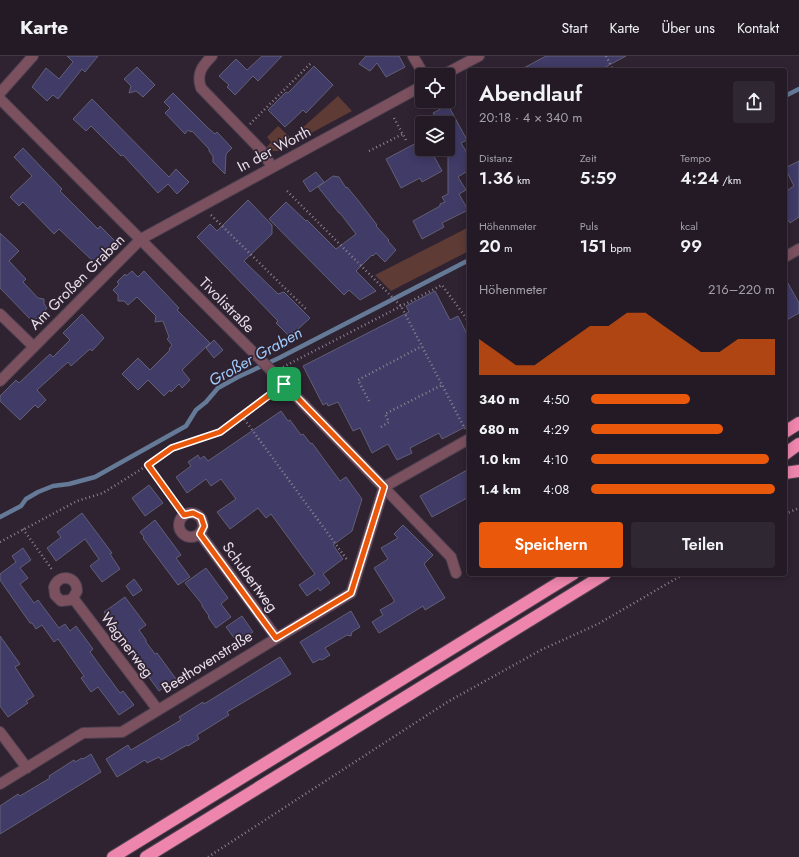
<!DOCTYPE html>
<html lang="de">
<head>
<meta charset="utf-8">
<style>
	body { margin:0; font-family:Jost,sans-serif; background:#2f2732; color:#f1f3f6; height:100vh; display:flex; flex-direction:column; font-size:15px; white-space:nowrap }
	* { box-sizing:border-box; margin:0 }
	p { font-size:13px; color:#a3a1a7 }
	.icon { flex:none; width:22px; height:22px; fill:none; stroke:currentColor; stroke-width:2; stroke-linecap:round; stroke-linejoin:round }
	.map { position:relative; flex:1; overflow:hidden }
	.sheet { position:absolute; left:467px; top:12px; width:320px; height:508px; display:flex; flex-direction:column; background:#231a25; border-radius:4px; box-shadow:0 2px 10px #0003,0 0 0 1px #403842 }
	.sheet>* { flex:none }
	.buttons { position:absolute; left:415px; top:12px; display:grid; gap:8px }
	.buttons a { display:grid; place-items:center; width:40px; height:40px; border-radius:4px; background:#231a25; box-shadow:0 2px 10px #0003,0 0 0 1px #403842; font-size:20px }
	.pin { position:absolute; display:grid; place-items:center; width:34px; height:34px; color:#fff; margin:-17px; border-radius:8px; box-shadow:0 2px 6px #0006 }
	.round { display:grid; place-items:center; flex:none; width:42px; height:42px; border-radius:4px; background:#2f2732 }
	.head { display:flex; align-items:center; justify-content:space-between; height:68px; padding:0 12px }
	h1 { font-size:22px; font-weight:600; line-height:30px }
	.stats { display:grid; grid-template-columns:repeat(3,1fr); gap:6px; height:68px; padding:4px 12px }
	.stats div { display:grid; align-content:center }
	.stats b { font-size:17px; font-weight:600 }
	.stats small { font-size:11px; font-weight:400 }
	.stats p { font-size:11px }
	.chart { height:112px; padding:8px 12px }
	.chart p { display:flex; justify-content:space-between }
	.chart svg { width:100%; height:72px; margin-top:4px; fill:#ea580c; opacity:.7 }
	.primary-button { display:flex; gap:8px; margin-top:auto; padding:8px 12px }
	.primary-button a { flex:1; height:46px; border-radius:4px; background:#ea580c; color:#fff; font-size:16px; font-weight:600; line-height:46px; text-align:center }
	.primary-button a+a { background:#2f2732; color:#f1f3f6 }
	ul { padding:0 12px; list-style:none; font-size:13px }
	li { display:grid; grid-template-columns:64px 48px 1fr; align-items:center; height:30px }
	li i { height:10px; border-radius:5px; background:#ea580c }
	header { display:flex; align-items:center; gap:24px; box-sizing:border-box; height:56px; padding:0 20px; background:#231a25; border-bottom:1px solid #403842 }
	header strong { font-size:19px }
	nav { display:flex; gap:22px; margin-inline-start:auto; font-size:14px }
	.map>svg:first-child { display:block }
	.green { fill:#5e3b34 }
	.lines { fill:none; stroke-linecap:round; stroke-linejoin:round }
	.stream { stroke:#657a97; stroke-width:4.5 }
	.building { fill:#403b67; stroke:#616076 }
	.street-casing { stroke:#4d404f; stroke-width:12 }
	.highway-casing { stroke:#4d404f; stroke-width:14 }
	.path { stroke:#8e828f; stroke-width:2.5; stroke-dasharray:1 3; stroke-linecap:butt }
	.street { stroke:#7b505f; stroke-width:10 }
	.highway { stroke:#ed85ac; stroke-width:12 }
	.route-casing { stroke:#fff; stroke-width:8 }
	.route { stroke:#ea580c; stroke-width:5 }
	.labels { text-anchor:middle; stroke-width:3.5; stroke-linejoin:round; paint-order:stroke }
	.street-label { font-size:15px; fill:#e9dfea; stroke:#2f2231 }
	.water-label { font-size:16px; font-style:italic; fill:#9fcbfc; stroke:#2f2231 }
</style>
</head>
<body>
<header>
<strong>Karte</strong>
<nav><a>Start</a><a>Karte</a><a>Über uns</a><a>Kontakt</a></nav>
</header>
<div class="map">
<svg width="799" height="801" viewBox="0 0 799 801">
	<rect width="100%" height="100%" fill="#2f2231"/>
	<path class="green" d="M338,40l14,15 -74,40h-8l-4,-3 5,-6 -4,-5 11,-11 13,12z
		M469,171v24l-78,40 -16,-16z"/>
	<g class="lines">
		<path class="stream" d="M785,40l14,-7
			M0,461l21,-11 5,-7 12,-7 15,-6 16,-2 26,-7 91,-51 10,-16 10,-8 12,-14 20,-11 41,-19 190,-98"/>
	</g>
	<path class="building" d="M67,0h31l-13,16 -3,-3 -24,30 -5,-4 -6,6 -15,-14 14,-19 13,11 14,-17z
		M262,0h20l-24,25 -5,-5 -18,19 -8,-8 2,-2 -10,-9 17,-17 11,11z
		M366,0h33l6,11 -19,10 -9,-14 -7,8 -11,-7z
		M546,0h80l-26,14h-80z
		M314,10l19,19 -27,28 -3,-3 -18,17 -17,-17 18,-18 2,1z
		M137,11l18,18 -12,12 -7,-6 -7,2 2,-7 -7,-7z
		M173,37l34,34 8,7 2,-2 15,16 -6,6 -1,20 -12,-12v-6l-4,-5v-2l-17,-18 -1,1 -3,-2 -3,4 -20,-21 5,-5 -6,-6z
		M92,43l77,78 7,-8 13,13 -12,12 -9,-10 -10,9 -35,-38 -2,1 -30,-30 -5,5 -13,-12z
		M448,49l19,35 -6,3 8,13v14l-11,7 8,13 -7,4 9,16 -26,13 2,4 -22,12 -9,-18 27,-15v-2l5,-2 -3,-5 6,-3v-71h-9l-6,-10z
		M422,84v9h8l12,22 -20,11 -2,-4 -19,10 -15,-29z
		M23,92l39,41 -2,2 38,38 2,-3 16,16 -21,21 -36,-34 -5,5 -31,-32 -4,4 -9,-9 22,-21 -18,-19z
		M799,105v56l-9,6 -5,-7v-24l9,-6 -9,-18z
		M316,116l8,10 -14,10 -7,-11z
		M333,120l6,1 7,11 1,-1 10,12 20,26 -1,1 13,14 -1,1 8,9 -11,12 -9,-9 -3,3 -1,-1 -16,16 20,20 -16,9 -11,-10 -5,5 -75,-76 17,-17 20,19 1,-1 29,29 20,-15 -16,-21h-1l-21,-26z
		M248,144l24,25v9l-28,27 34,33 6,-2 26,26 -14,13 -1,-1 -6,6 -13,-13 2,-2 -81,-84 13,-13 7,7z
		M0,177l19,18 -10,10 17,18 -3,3 15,16 6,1v5l3,4 -3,4v6h-7l-4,4 -33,-34z
		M132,215l6,6 6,-6 35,37 -2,2 33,33 -28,27 8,10 -8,8 -3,-4 -8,8 -1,-2 -6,6 -16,-16 -10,10 -16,-16 16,-16 12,12 20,-20 -1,-1 3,-4 -5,-6 2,-2 -6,-16 -8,1 1,-6 -19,-19 -9,8 -4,-4h-6v-6l-5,-5 6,-6 -2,-2 8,-8 1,2z
		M785,222l14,25v10l-14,8z
		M435,235l15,29 8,-4 11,22v87l-27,14 -3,-6 -29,15 2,5 -15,7 -9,-16 -16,9 -12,-25 -7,3 -15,-29 -10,4 -1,-3 -4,2 -20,-39 106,-54 -3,-6z
		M82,258l22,24 -12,13 -2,-2 -19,17 -3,-4 -31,28 9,10 -8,8 -3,-3 -15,15 -20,-19v-5l16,-16 3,3 31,-29 3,3 17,-17 -7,-7z
		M214,284l9,10 -9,8 -8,-10z
		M281,355l7,10 2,-1 11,15 2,-1 8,10 1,-1 28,38 6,-4 16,22 -10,32 -19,14 10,14 -20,15 7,9 -10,8 -2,-3 -11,8 -8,-11 16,-11 -44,-60 -5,4 -8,-10 -28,21 -13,-17 19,-13 -15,-20 -10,7 -5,-7 -19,14 -11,-16 15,-11 -3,-4 10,-7 2,4 4,-3 4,5z
		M469,413v28l-37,20 -12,-21z
		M149,429l14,18 -18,13 -13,-18z
		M82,457l30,40 -2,1 10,15 -18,13 -12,-16 9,-7 -14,-20 -29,22 -9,-13 14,-11 -4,-5z
		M155,464l26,35 -5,3 14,19 -12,8 -35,-47 1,-1 -4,-5z
		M403,469l30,30 -9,9 21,34 -20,12 -2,-4 -44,27 -7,-11 11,-7 -3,-5 14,-8v-2l-20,-32 14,-9 -7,-11 17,-10 -4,-4z
		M23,492l8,12 -11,8 8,10 -8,6 14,19 4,-3 21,28 6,-4 5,7 6,-5 17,23 -3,3 30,41 3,-2 11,14 -15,10 -21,-28 -7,5 -10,-14 3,-2 -26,-37 -4,3 -12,-17 -6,4 -4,-6h-2l-30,-43v-6l16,-12 -4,-6z
		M206,512l22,30 -7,6 10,13 -15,11 -8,-11 1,-1 -7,-10v-2l-17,-21z
		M134,523l8,11 -9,6 -7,-10z
		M125,541l21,28 -7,5 7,10v2l9,12 2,-1 19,26 -17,12 -36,-49 2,-1 -21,-29z
		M351,555l9,16 -8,5 -1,4 -4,-1 -22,13 5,7 -8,5 -2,-1 -7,4 -13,-21z
		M242,560l11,16 -15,11 -12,-16z
		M0,580l20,28 -5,3 19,29 -8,5 2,2 -20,14 -8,-11z
		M280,601l11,17 -64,38 2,3 -32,20 2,4 -11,7 -1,-1 -26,15 -2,-3 -12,6 -2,-3 -28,17 -11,-18 22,-14 3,5 50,-30 -2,-3 24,-15 1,2z
		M91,698l10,18 -101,62v-28l18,-12 2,2 30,-18 -1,-2 25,-16 1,2 7,-4 1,1z"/>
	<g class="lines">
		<g class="street-casing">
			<path id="street" d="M212,0c-10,10 -16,18 -11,32l61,63 10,16
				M413,0l11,19
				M443,19l36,-19
				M0,37l33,-37
				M0,43l260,260 191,198 5,16
				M785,201l14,-8
				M0,258l34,33
				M0,325l141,-142 281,-153
				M384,431l85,-48
				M179 469a12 12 0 1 1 24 0a12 12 0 1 1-24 0Z
				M200,478l76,103
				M73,542l-3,2 -9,1 -6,-6 -1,-8c5,-14 23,-11 23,4l-4,7 85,112
				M0,676l27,36
				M0,728l83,-51 39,-1 229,-139 33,-106"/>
		</g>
		<g class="highway-casing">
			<path id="highway" d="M785,376l14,-9
				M785,398l14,-10
				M785,417l14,-2
				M113,801l460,-283
				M146,801l459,-283"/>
		</g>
		<path class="path" d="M606,0l7,14
			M394,62l13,24
			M250,68l62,-62
			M369,95l34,-17
			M287,135l114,115 64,123
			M211,159l95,94
			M283,311l159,-82 27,37
			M369,345l-11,-21 64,-34
			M242,360l106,145
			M381,371l8,-5 -4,-8 57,-29
			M148,409l36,50
			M785,458l14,-6
			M23,473l30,42
			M0,486l77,-41 26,-8 45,-28 24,-17 48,-16 55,-41
			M208,801l241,-156 92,-51 57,-26 86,-50"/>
		<use href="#street" class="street"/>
		<use href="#highway" class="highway"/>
	</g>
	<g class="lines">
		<g class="route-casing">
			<path id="route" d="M284,328l100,103 -33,106 -75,45 -76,-104 4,-8 -3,-9 -8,-4 -9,2 -36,-50 24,-17 48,-16z"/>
		</g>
		<use href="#route" class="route"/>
	</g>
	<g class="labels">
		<g class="street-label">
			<text transform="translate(274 93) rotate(-28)" y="5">In der Worth</text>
			<text transform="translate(77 226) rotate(-45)" y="5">Am Großen Graben</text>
			<text transform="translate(227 249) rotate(45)" y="5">Tivolistraße</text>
			<text transform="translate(250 521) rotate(54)" y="5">Schubertweg</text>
			<text transform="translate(127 589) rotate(53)" y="5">Wagnerweg</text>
			<text transform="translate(207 606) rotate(-32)" y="5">Beethovenstraße</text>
		</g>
		<g class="water-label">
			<text transform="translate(255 300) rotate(-29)" y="6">Großer Graben</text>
		</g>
	</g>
</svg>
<div class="buttons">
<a><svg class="icon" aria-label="locate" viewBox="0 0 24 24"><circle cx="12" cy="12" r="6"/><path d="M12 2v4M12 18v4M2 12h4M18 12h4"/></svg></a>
<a><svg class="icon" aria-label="layers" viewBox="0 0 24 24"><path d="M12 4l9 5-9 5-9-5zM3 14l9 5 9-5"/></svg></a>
</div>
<div class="pin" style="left:284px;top:328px;background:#1e9e55"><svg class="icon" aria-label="arrive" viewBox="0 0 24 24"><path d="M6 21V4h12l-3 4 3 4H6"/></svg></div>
<section class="sheet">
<div class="head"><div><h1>Abendlauf</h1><p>20:18 · 4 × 340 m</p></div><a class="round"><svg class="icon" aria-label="share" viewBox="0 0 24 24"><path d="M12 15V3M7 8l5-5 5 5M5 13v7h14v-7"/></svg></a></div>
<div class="stats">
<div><p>Distanz</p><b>1.36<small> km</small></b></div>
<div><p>Zeit</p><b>5:59</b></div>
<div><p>Tempo</p><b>4:24<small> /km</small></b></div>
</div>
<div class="stats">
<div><p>Höhenmeter</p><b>20<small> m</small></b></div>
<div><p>Puls</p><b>151<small> bpm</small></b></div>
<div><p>kcal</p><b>99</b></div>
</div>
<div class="chart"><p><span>Höhenmeter</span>216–220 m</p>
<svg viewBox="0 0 160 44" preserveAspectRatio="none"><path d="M0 44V22L10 30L20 38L30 38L40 30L50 22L60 14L70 14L80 6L90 6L100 14L110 22L120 30L130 30L140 22L150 22L160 22V44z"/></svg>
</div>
<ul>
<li><b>340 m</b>4:50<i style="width:54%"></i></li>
<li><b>680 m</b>4:29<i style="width:72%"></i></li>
<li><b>1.0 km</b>4:10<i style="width:97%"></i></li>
<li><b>1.4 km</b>4:08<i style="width:100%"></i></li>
</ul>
<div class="primary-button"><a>Speichern</a><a>Teilen</a></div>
</section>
</div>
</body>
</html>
